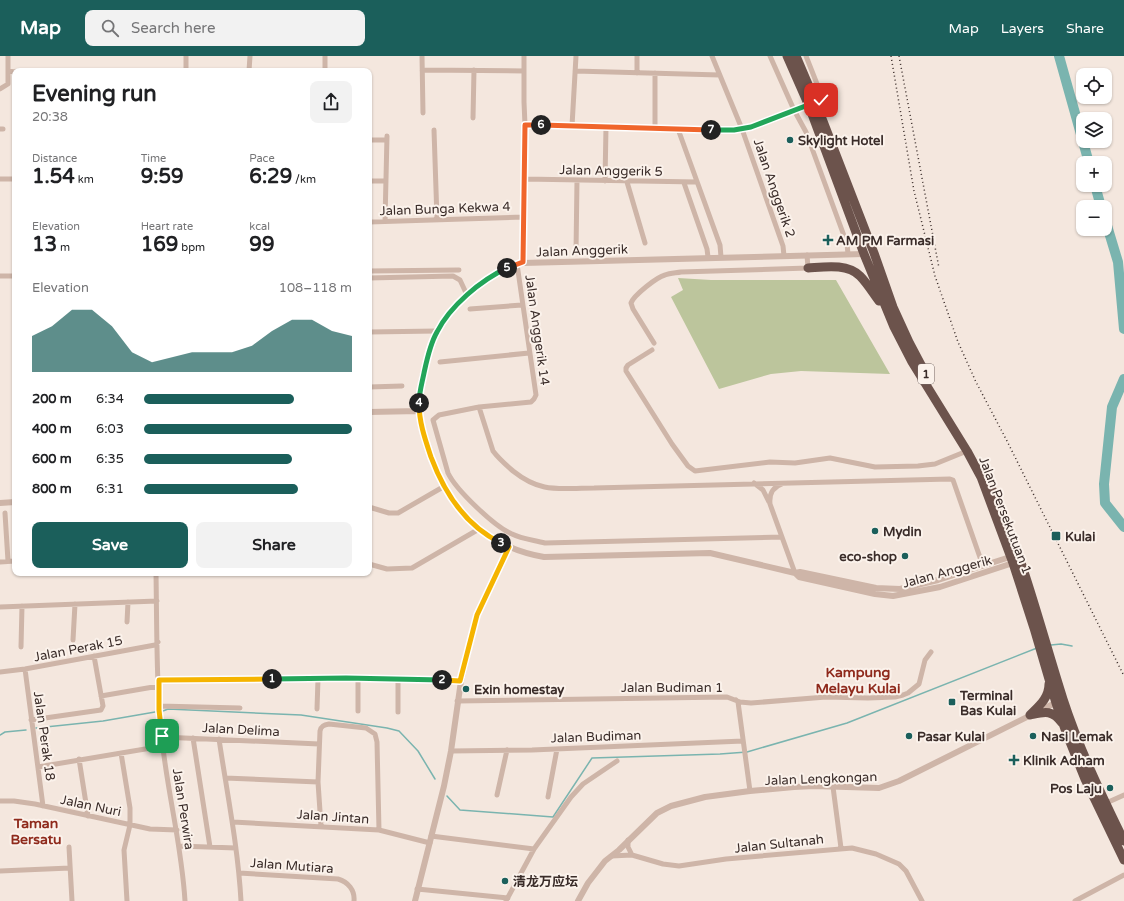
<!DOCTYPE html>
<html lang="en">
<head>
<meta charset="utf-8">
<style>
	body { margin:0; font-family:"Varela Round","Noto Sans SC",sans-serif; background:#f2f2f2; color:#202124; height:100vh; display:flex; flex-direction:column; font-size:15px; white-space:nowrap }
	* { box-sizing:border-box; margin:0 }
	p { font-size:13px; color:#757577 }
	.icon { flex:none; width:22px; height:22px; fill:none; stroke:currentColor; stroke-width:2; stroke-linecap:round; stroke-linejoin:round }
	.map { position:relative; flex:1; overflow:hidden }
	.panel { position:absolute; left:12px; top:12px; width:360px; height:508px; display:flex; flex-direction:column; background:#fff; border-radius:8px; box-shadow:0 1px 3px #0004 }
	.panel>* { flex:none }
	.controls { position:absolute; left:1076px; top:12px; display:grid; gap:8px }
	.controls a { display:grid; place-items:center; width:36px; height:36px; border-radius:8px; background:#fff; box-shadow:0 1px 3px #0004; font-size:20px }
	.pin { position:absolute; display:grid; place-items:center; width:34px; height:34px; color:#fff; margin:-17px; border-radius:8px; box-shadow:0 2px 6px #0006 }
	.km { position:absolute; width:20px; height:20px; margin:-10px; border-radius:50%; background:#222; color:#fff; font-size:11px; line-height:20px; text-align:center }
	.round { display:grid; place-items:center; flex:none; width:42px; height:42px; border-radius:8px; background:#f2f2f2 }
	.summary { display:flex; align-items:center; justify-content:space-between; height:68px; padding:0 20px }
	h1 { font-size:22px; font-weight:700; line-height:30px }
	.stats { display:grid; grid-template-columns:repeat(3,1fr); gap:6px; height:68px; padding:4px 20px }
	.stats div { display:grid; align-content:center }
	.stats b { font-size:20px; font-weight:700 }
	.stats small { font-size:11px; font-weight:400 }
	.stats p { font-size:11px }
	.chart { height:112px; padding:8px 20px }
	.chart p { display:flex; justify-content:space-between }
	.chart svg { width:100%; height:72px; margin-top:4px; fill:#1b5f5b; opacity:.7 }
	.action { display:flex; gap:8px; margin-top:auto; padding:8px 20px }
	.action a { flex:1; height:46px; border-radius:8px; background:#1b5f5b; color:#fff; font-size:16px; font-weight:700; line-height:46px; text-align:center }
	.action a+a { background:#f2f2f2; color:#202124 }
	ul { padding:0 20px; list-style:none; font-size:13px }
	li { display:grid; grid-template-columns:64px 48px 1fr; align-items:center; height:30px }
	li i { height:10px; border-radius:5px; background:#1b5f5b }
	header { display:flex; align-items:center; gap:24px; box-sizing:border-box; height:56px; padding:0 20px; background:#1b5f5b; color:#fff }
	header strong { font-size:19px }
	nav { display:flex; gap:22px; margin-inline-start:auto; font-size:14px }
	.search { width:280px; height:36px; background:#f2f2f2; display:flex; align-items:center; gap:10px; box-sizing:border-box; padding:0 14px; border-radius:8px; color:#757577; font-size:15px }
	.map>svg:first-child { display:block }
	.green { fill:#bcc59c }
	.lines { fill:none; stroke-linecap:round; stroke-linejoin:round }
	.stream { stroke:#7ab4af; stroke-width:1.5 }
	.river { stroke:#7ab4af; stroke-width:10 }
	.minor { stroke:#ceb5a8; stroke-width:5 }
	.tertiary { stroke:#ceb5a8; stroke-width:6 }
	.trunk { stroke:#6c534c; stroke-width:9 }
	.rail { stroke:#3a2c29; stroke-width:1.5; stroke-dasharray:1 3; stroke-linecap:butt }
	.split-1-casing { stroke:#fff; stroke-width:8 }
	.split-2-casing { stroke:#fff; stroke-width:8 }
	.split-3-casing { stroke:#fff; stroke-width:8 }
	.split-4-casing { stroke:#fff; stroke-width:8 }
	.split-5-casing { stroke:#fff; stroke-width:8 }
	.split-6-casing { stroke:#fff; stroke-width:8 }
	.split-7-casing { stroke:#fff; stroke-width:8 }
	.split-8-casing { stroke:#fff; stroke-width:8 }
	.split-1 { stroke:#f5b400; stroke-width:5 }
	.split-2 { stroke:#22a559; stroke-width:5 }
	.split-3 { stroke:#f5b400; stroke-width:5 }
	.split-4 { stroke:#f5b400; stroke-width:5 }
	.split-5 { stroke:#22a559; stroke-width:5 }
	.split-6 { stroke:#f0652b; stroke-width:5 }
	.split-7 { stroke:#f0652b; stroke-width:5 }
	.split-8 { stroke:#22a559; stroke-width:5 }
	.poi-dot { fill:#1b5f5b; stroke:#fbf2eb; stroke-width:1.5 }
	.labels { text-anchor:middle; stroke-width:4; stroke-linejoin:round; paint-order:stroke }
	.shield { fill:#fbf2eb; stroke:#746763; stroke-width:1 }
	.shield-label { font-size:12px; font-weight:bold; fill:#3a2c29 }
	.poi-label { font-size:13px; font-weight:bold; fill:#3a2c29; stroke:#fbf2eb; text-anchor:start }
	.street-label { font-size:13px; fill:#3a2c29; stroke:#fbf2eb }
	.neighbourhood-label { font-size:14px; font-weight:bold; fill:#8f2a1c; stroke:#fbf2eb }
</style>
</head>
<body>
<header>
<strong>Map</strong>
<div class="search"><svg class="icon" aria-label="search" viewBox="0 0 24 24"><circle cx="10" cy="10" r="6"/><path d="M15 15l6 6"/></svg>Search here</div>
<nav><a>Map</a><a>Layers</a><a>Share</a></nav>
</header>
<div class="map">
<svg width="1124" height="845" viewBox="0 0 1124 845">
	<rect width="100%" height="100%" fill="#f4e7de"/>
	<path class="green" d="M678,222l33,2h125l54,94 -89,-3 -30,3 -52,15 -48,-92 12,-7z"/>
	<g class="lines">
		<path class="stream" d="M1051,589l10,-1 11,2
			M163,655l5,-2 133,6 86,13 12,3 19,20 17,28
			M36,672l67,-7 52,-9
			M0,679l5,-3 21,-2
			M447,740l13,14 93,7 39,-59 128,-4 27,-2 100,-29 190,-75"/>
		<path class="river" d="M1059,0l30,107
			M1095,129l6,22
			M1105,163l13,43 6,67
			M1124,323l-12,28 -8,77 1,19 19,24"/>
		<path class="minor" d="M422,0l1,57
			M712,0l30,73 41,117 1,10
			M770,0l24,54 12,22 41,112 1,10
			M422,14l102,1
			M8,15l7,1
			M186,15v-15
			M249,15l1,-15
			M325,15v-15
			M575,15l145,4
			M637,17v-17
			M655,17v55
			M0,33l8,-5v-28
			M473,62l1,-48
			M525,69l185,5h24l17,-3 70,-27v-6l-15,-38
			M572,70l4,-70
			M0,73h3
			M678,73l42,116 1,12
			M434,74l3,89
			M369,84h17
			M0,123h15
			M524,123l173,3
			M369,125h17
			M605,125l1,-54
			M627,126l18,61
			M684,127l23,66 1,8
			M385,165l2,-85
			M369,166l154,-5
			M576,196l1,-72
			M523,207l2,-138 -1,-23v-46
			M517,208l19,131 -2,4 -3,3 -52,5 -40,8 -6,5 15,53c8,17 47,54 64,61 10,5 22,6 33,9l237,-6
			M369,215l90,-1
			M0,220h15
			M369,222l84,-2 7,4 7,15
			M470,253l52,-4
			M369,276l68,-1
			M654,287l-21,-34 -2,-6c3,-8 26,-26 34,-28 5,-2 11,-2 16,-3l127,-4 -1,-13
			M652,294l-24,15 -2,3v3l46,73 16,22 7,5 75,-9 25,1 35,-5 45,9 43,-1 17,-2 32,-13
			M440,306l89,-9
			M369,331l33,-1
			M479,351l14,44c6,8 13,14 20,20 29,23 46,17 81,17l356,-9 3,1 30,86
			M754,427l9,7 6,12
			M782,428c-9,3 -13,10 -12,20l25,69
			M369,451l20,6h9l45,-26
			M5,457l3,48
			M0,506l15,-1
			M369,508l18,5 25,-1 67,-39
			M156,517c1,58 0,117 7,175 6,51 19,101 22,153
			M0,551l157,-6
			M127,566l1,-20
			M73,584l2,-36
			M21,591l1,-41
			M25,613l18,137
			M0,616l25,-3 130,-24 3,-3
			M398,623v33
			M159,624c100,2 201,-6 302,1
			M101,640l58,-10
			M736,644l2,2 12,89
			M457,645l270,-4 13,5 11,1 75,-6 42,1 27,-1 8,-2 5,-2 11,-9 6,-24 6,-8
			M159,650l81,2
			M317,653l1,-30
			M358,655v-33
			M31,664l70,-10 2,-4 -9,-50
			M162,681l157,7
			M193,682l17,109
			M219,683c8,54 19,108 22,162
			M451,695l81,-1 211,-9
			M121,697l9,55v17l-6,25 3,51
			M79,703l9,57
			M38,711l125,-21
			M225,722l93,4
			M833,731l8,61
			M497,739l10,-45
			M548,741l9,-48
			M0,745h14l21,3 115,25 27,1
			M1104,748l20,-9
			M233,766l146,8 51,13
			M321,770l-3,-44 2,-51c1,-5 4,-6 9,-7l37,4 9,6 2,8 2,88
			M431,780l103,13
			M628,784v7l4,8 31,9 16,2 47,-7 126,-11 24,6 23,10 7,7 16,30
			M179,790l57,2
			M69,791l3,54
			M611,800l21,-1
			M0,815l70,-3
			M239,817l99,6c10,3 17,11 16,22
			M417,833l91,9
			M506,845l28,-52 37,-52 12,-13 34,-23
			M1075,845l49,-26"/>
		<path class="tertiary" d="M864,198l-341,9c-23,5 -43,19 -60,35 -9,10 -20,21 -26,33 -9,18 -20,60 -18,80 1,16 7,31 12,47 19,53 56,89 113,99l166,-4 85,20 5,-1 76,16 24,1 38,-9 72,-23
			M369,356l50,-1
			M0,447l15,-1
			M795,517l4,4 76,17 18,2 47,-9 73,-24
			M415,845l29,-115 7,-35 10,-70 16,-66 32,-68
			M578,845l10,-18 17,-22 14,-11 38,-37 14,-7 34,-9 45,-6 44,-4 20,-1 65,2 20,-7 160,-80"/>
		<path class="trunk" d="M787,0l22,50 55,148 30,73 18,35 55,89 14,26 32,86 21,65 22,75 10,29 19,47 39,81
			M796,0l20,47 58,150 19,54 16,35 19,36
			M808,212c16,-1 39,-5 52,8 7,7 13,17 19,25
			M985,419c36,71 54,149 78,224 16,49 38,95 61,142
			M1030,659c14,-3 22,-6 32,8
			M1030,659c9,-9 19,-17 19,-31"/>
		<path class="rail" d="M891,0l23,135 21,85 23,66 18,40 31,59 117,235
			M899,0l40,212"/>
	</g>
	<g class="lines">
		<g class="split-1-casing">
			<path id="split-1" d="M162,680l-3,-26v-30l113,-1"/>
		</g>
		<g class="split-2-casing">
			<path id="split-2" d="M272,623l74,-1 96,2"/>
		</g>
		<g class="split-3-casing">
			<path id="split-3" d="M442,624l18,1 17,-66 32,-68 -8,-4"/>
		</g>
		<g class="split-4-casing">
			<path id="split-4" d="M419,347c0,19 6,36 12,54 13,35 35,69 70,86"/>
		</g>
		<g class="split-5-casing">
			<path id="split-5" d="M419,347c0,-10 3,-20 5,-30 3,-14 6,-29 13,-41 13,-26 44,-52 70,-64"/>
		</g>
		<g class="split-6-casing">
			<path id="split-6" d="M507,212l16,-6 2,-137h16"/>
		</g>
		<g class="split-7-casing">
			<path id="split-7" d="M541,69l170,5"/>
		</g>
		<g class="split-8-casing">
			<path id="split-8" d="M711,74h23l17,-3 70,-27"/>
		</g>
		<use href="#split-1" class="split-1"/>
		<use href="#split-2" class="split-2"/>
		<use href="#split-3" class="split-3"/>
		<use href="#split-4" class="split-4"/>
		<use href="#split-5" class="split-5"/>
		<use href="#split-6" class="split-6"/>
		<use href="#split-7" class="split-7"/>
		<use href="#split-8" class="split-8"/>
	</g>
	<g class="poi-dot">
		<circle cx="790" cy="84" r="4"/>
		<path d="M826 178h4v4h4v4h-4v4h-4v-4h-4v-4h4z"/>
		<circle cx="875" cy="475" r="4"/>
		<rect x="1051" y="475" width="10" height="10" rx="2"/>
		<circle cx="905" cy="500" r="4"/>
		<circle cx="466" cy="633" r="4"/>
		<rect x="948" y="642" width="8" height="8" rx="2"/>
		<circle cx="909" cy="680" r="4"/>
		<circle cx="1033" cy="680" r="4"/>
		<path d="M1012 698h4v4h4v4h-4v4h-4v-4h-4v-4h4z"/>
		<circle cx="1110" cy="732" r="4"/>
		<circle cx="505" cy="825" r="4"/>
	</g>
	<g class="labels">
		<rect class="shield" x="918" y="308" width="16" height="20" rx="3"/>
		<g class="shield-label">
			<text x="926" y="322">1</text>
		</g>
		<g class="poi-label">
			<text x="798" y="89">Skylight Hotel</text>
			<text x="836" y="189">AM PM Farmasi</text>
			<text x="883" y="480">Mydin</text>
			<text x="1065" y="485">Kulai</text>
			<text x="897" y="505" text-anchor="end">eco-shop</text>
			<text x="474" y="638">Exin homestay</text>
			<text x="960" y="644">Terminal<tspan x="960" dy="15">Bas Kulai</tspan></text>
			<text x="917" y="685">Pasar Kulai</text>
			<text x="1041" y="685">Nasi Lemak</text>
			<text x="1023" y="709">Klinik Adham</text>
			<text x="1102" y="737" text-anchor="end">Pos Laju</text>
			<text x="513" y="830">清龙万应坛</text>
		</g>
		<g class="street-label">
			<text transform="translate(611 114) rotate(1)" y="5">Jalan Anggerik 5</text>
			<text transform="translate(775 132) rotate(71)" y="5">Jalan Anggerik 2</text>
			<text transform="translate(445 152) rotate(-2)" y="5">Jalan Bunga Kekwa 4</text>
			<text transform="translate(582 194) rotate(-2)" y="5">Jalan Anggerik</text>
			<text transform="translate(538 274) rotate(82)" y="5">Jalan Anggerik 14</text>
			<text transform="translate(1006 459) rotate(69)" y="5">Jalan Persekutuan 1</text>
			<text transform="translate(947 515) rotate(-15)" y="5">Jalan Anggerik</text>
			<text transform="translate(78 592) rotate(-11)" y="5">Jalan Perak 15</text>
			<text x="672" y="636">Jalan Budiman 1</text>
			<text transform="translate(241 673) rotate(3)" y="5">Jalan Delima</text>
			<text transform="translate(45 680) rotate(82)" y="5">Jalan Perak 18</text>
			<text transform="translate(596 680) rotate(-2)" y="5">Jalan Budiman</text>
			<text transform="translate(821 722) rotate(-2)" y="5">Jalan Lengkongan</text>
			<text transform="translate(91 749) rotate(12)" y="5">Jalan Nuri</text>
			<text transform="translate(184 753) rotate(81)" y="5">Jalan Perwira</text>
			<text transform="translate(333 760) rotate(4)" y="5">Jalan Jintan</text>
			<text transform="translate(779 787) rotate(-6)" y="5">Jalan Sultanah</text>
			<text transform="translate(292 809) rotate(4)" y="5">Jalan Mutiara</text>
		</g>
		<g class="neighbourhood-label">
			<text x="858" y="621">Kampung<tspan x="858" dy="16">Melayu Kulai</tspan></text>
			<text x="36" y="772">Taman<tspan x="36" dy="16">Bersatu</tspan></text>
		</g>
	</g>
</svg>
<div class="controls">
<a><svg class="icon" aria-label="locate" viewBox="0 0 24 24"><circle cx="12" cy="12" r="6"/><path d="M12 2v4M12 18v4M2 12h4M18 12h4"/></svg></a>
<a><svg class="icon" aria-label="layers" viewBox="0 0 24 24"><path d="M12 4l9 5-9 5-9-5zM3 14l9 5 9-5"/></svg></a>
<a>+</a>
<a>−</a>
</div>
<div class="pin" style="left:162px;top:680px;background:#1e9e55"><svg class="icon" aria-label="arrive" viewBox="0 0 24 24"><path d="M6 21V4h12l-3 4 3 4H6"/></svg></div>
<div class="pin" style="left:821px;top:44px;background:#d93025"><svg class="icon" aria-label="check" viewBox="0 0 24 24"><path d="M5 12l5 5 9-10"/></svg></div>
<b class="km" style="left:272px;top:623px">1</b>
<b class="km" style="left:442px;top:624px">2</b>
<b class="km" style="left:501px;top:487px">3</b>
<b class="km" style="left:419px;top:347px">4</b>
<b class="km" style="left:507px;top:212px">5</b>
<b class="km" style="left:541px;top:69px">6</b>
<b class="km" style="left:711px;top:74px">7</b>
<section class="panel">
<div class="summary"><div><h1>Evening run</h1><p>20:38</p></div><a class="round"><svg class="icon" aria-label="share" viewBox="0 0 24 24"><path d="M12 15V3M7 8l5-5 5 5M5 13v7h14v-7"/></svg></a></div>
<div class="stats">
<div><p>Distance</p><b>1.54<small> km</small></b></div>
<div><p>Time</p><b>9:59</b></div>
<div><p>Pace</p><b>6:29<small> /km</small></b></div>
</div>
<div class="stats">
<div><p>Elevation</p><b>13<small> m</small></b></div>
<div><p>Heart rate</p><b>169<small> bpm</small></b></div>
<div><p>kcal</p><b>99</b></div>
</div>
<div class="chart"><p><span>Elevation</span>108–118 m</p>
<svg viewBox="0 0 160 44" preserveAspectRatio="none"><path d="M0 44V22L10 16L20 6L30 6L40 16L50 32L60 38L70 35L80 32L90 32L100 32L110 28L120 19L130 12L140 12L150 19L160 22V44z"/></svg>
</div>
<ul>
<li><b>200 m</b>6:34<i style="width:72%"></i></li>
<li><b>400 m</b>6:03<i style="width:100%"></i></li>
<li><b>600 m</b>6:35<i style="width:71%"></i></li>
<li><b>800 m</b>6:31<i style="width:74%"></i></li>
</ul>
<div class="action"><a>Save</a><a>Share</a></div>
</section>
</div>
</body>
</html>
